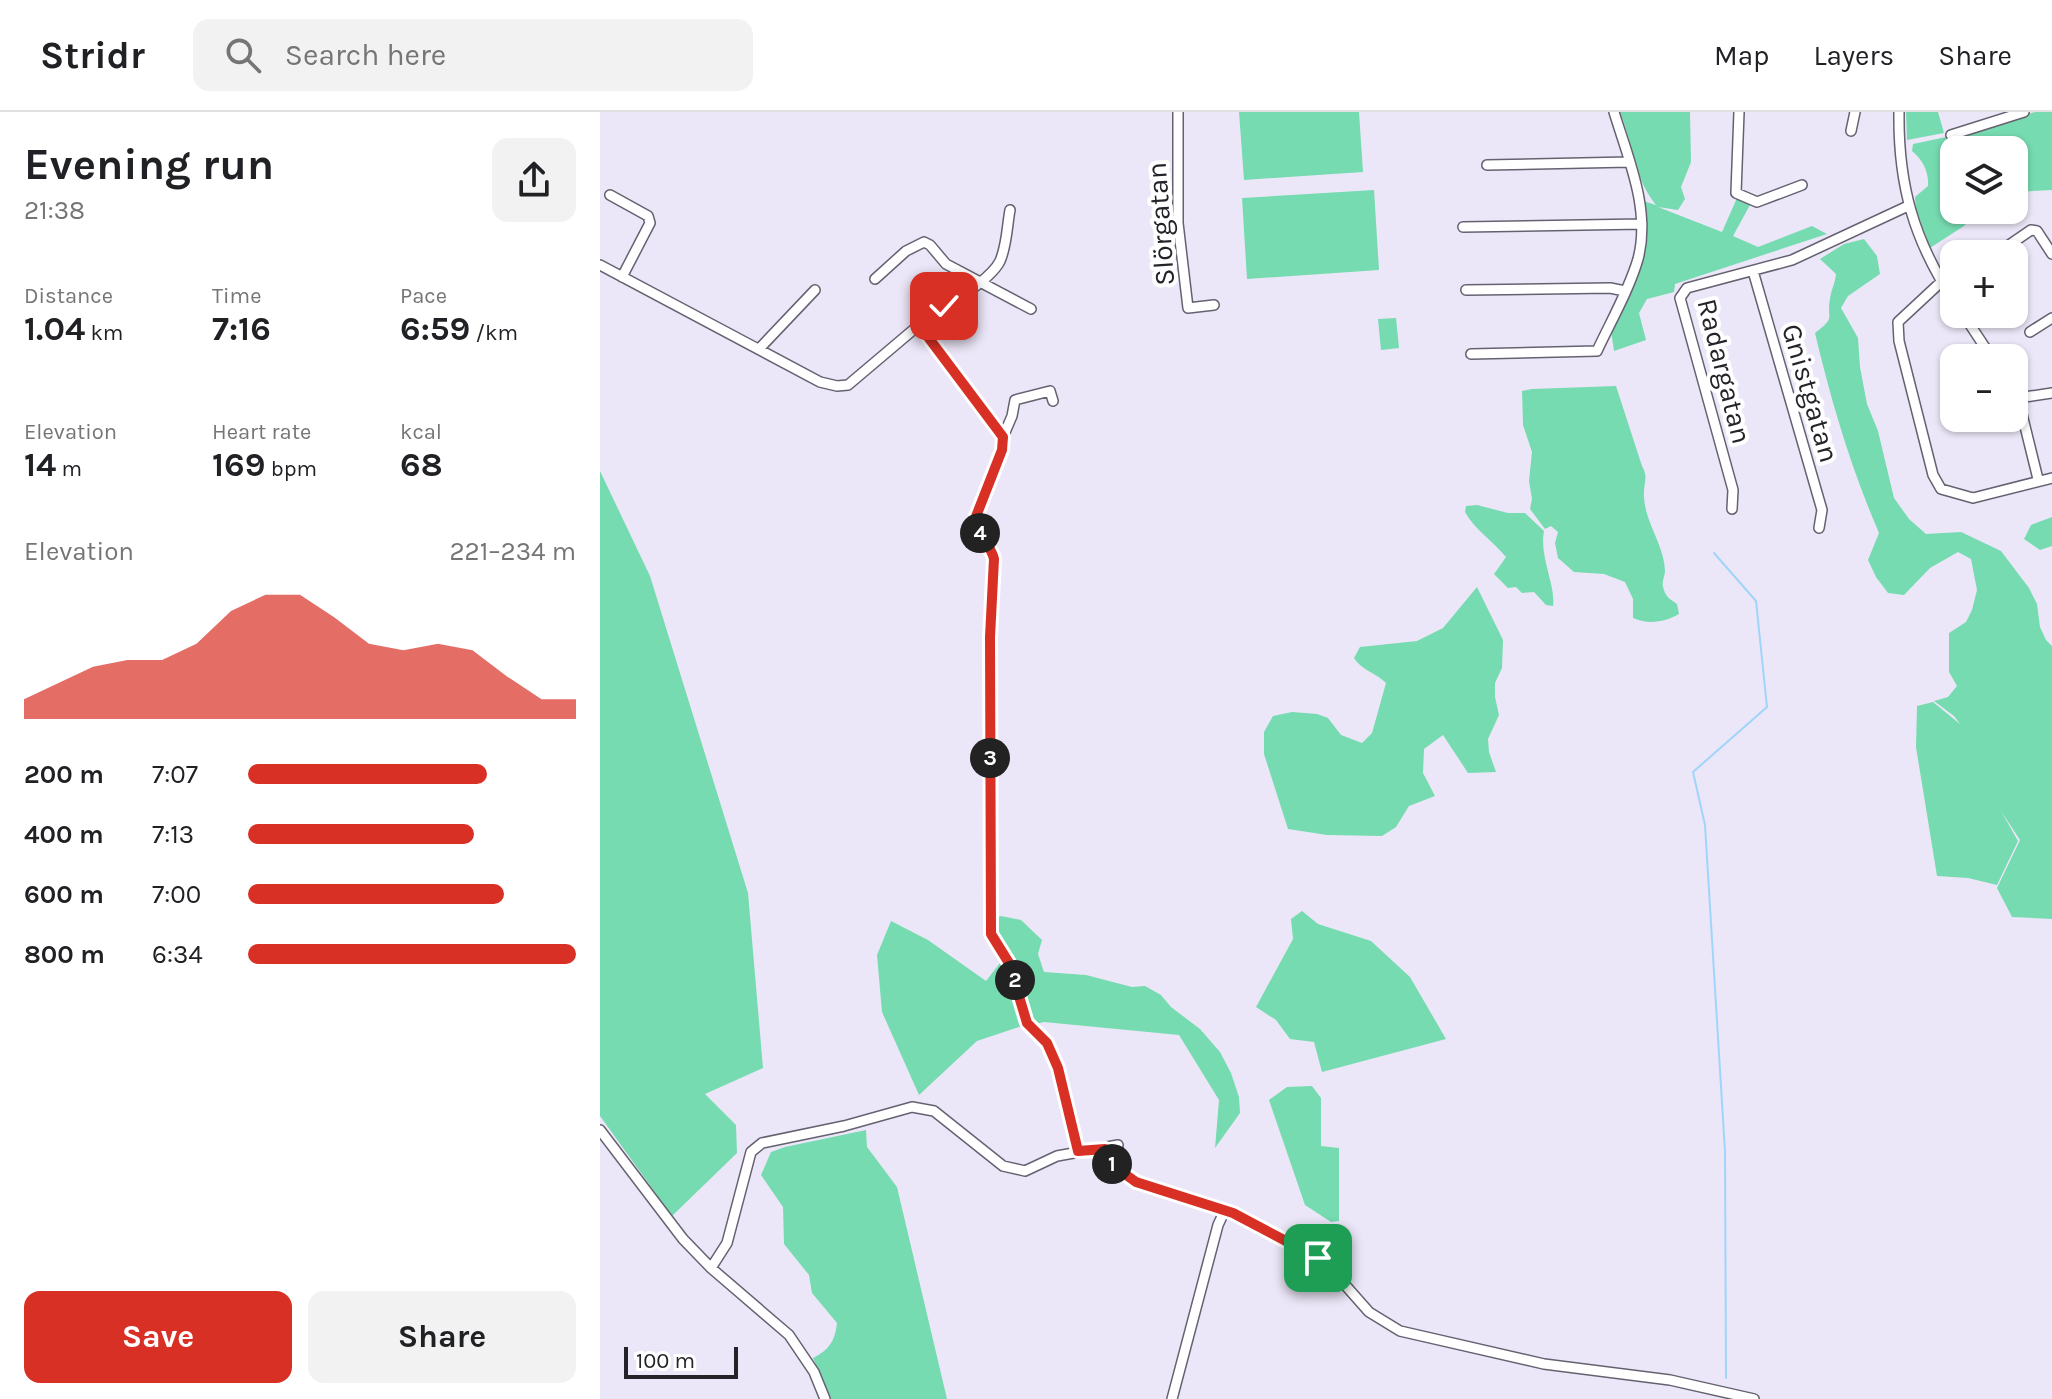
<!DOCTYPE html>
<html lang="en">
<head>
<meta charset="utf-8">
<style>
	body { margin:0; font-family:Karla,sans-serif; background:#f2f2f2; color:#202124; height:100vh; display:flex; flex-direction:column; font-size:30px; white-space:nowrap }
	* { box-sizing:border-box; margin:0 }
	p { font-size:26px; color:#757577 }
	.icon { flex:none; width:44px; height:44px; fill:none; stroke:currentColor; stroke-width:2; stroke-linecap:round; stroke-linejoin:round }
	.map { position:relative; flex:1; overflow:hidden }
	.drawer { display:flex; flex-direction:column; background:#fff; width:600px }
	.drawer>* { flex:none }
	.buttons { position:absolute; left:1340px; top:24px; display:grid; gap:16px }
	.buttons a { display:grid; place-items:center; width:88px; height:88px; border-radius:16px; background:#fff; box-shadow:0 2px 6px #0004; font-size:40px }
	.scale { position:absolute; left:24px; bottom:20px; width:114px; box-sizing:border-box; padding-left:8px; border:4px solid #242329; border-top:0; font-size:22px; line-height:28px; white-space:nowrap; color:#242329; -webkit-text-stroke:6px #fff; paint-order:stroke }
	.pin { position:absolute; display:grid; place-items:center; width:68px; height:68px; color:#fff; margin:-34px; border-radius:16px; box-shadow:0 4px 12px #0006 }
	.km { position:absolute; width:40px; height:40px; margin:-20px; border-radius:50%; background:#222; color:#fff; font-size:22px; line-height:40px; text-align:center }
	.round { display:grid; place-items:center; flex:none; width:84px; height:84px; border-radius:16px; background:#f2f2f2 }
	.headline { display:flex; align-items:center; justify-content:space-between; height:136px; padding:0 24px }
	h1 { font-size:44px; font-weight:700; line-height:60px }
	.figures { display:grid; grid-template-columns:repeat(3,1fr); gap:12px; height:136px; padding:8px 24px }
	.figures div { display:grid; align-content:center }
	.figures b { font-size:34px; font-weight:700 }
	.figures small { font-size:22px; font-weight:400 }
	.figures p { font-size:22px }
	.chart { height:224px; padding:16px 24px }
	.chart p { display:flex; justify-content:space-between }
	.chart svg { width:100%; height:144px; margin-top:8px; fill:#d93025; opacity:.7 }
	.cta { display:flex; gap:16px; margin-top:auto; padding:16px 24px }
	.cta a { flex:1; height:92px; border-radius:16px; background:#d93025; color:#fff; font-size:32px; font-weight:700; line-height:92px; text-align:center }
	.cta a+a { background:#f2f2f2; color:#202124 }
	ul { padding:0 24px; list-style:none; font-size:26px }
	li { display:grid; grid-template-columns:128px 96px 1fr; align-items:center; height:60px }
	li i { height:20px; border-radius:10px; background:#d93025 }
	header { display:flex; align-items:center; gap:48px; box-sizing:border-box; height:112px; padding:0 40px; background:#fff; border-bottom:2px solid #e0e0e0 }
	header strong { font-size:38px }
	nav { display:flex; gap:44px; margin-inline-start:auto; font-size:28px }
	.search { width:560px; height:72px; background:#f2f2f2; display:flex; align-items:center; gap:20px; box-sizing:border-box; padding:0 28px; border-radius:16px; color:#757577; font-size:30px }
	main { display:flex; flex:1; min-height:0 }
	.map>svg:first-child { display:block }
	.green { fill:#76dbb0 }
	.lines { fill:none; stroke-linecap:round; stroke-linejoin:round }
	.stream { stroke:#9fd5fa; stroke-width:2 }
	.minor-casing { stroke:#666170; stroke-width:12 }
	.minor { stroke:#fff; stroke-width:9 }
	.route-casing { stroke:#fff; stroke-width:16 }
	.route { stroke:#d93025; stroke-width:10 }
	.labels { text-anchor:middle; stroke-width:8; stroke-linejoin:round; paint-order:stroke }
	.street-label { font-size:28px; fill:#242329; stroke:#fff }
</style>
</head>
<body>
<header>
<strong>Stridr</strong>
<div class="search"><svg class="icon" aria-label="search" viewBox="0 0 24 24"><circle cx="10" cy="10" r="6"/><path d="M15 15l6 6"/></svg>Search here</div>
<nav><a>Map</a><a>Layers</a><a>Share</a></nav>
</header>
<main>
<section class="drawer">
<div class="headline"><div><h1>Evening run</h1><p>21:38</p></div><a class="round"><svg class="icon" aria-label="share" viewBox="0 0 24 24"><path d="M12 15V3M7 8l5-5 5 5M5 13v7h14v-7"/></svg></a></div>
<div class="figures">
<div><p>Distance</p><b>1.04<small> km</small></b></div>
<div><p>Time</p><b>7:16</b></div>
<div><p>Pace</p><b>6:59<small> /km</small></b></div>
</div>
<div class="figures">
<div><p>Elevation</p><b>14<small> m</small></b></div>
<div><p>Heart rate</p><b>169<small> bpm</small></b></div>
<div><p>kcal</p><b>68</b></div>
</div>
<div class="chart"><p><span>Elevation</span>221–234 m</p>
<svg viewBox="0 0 160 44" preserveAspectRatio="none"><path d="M0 44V38L10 33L20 28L30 26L40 26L50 21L60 11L70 6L80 6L90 13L100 21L110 23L120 21L130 23L140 31L150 38L160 38V44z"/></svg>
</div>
<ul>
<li><b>200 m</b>7:07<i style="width:73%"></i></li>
<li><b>400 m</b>7:13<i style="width:69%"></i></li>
<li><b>600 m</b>7:00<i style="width:78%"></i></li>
<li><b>800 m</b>6:34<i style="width:100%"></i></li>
</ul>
<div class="cta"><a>Save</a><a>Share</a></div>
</section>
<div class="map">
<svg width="1452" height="1287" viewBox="0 0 1452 1287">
	<rect width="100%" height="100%" fill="#ece7f8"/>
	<path class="green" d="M639,0h120l4,60 -119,8z
		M1020,0h70l1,50 -10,25 4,12 -7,11 -20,-3 64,25 15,-34 13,7 -17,31 25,11 54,-21 15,8 -152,50 -1,8 -27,7 -8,14 7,27 -32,11 -3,-20 27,-58 6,-31 -1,-41 13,4c-24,-31 -22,-58 -36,-93z
		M1306,0h32l6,21 -37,7z
		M1435,0h17v78l-38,2v-42h-60v60h23l-13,16 -34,22 -14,-39 -1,-12 13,-11c1,-14 -5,-26 -16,-35l1,-7 33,-7 3,8 8,2 15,-15z
		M774,78l5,80 -132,9 -5,-81z
		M1264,127l13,17 3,18 -32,22 -7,12 17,30 2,29 7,37 11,27 16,67 15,21 17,15 35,-2 40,19 28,37 8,16 3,23 6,13 6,6v273l-40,-2 -15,-29 23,-48 -19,-29 17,30 -21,44 -29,-7 -31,-2 -21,-129 1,-41 16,-4 27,22 -6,-8 -20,-15 14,-4 9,-11 -8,-14v-39l17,-11 6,-12 5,-20 -6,-31 -13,-7 -28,16 -26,27 -16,-2 -12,-16 -8,-17 11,-27c-28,-65 -48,-132 -64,-200 22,-17 11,-13 15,-34 1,-9 5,-15 6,-25l-16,-15 24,-15z
		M796,206l3,30 -18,2 -3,-31z
		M1016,274l26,80c7,12 1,18 2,31 1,26 21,49 21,75 -1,7 -4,11 -1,18 2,7 7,10 13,14l2,10c-14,8 -30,11 -46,4v-19l-8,-17 -21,-8 -30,-2 -16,-14 -3,-15 3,-11 -7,-6 -6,3 -15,-20 2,-10 -3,-18 3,-29 -9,-27 -1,-34 10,-2z
		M0,359l50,105 98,317 15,175 -58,26 31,31 1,28 -65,63 -72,-100z
		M877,393l31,8h17l19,18c-5,26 12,54 9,75l-7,-1 -12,-13 -12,1 -6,-6 -8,1 -14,-14 12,-17c-13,-16 -31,-27 -41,-45l1,-6z
		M1452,405v29l-12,4 -16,-11 7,-14z
		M877,475l26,53 -1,28 -7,15v14l4,18 -11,24 1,13 7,20 -28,1 -25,-38 -19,14 -1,24 12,23 -26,10 -13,21 -14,9 -55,-1 -39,-6 -24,-75v-22l9,-16 19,-4 25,2 11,4 13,17 21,8 10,-10 14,-50c-10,-10 -25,-13 -32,-25l6,-11 57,-6 26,-13z
		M702,799l16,13 53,17 39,36 36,62 -124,33 -8,-30 -24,-3 -14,-19 -20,-13 37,-68 -2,-20z
		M401,804l20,4 21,20 -4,14 6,18 42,3 46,12 13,-1 16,9 10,12 29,22 20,23 11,21 8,24 1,16 -25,35 4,-48 -40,-65 -135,-13 -13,3 -39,-94v-12z
		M291,809l37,19 58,41 14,-18 13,19 9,44 -45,15 -58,54 -37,-83 -5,-57z
		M712,974l9,12v48l18,2v73l-8,1 -26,-17 -36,-105 18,-13z
		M266,1018l1,17 30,40 50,212h-116l-18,-41c16,-8 22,-17 24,-35l-25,-30 -3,-18 -25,-31 -1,-37 -22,-32 10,-23 14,-5z"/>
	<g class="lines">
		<path class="stream" d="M1114,441l42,48 11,106 -74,65 12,53 20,327 1,226"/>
		<g class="minor-casing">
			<path id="minor" d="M578,0v111l10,85 26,-3
				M1139,0l-3,81 21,9 45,-17
				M1299,0c-1,73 15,129 55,189
				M1251,19l4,-19
				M1351,23l73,-23
				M887,53l142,-3
				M10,83l38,21 2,7 -28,54
				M410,98c-3,16 -3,35 -10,51 -10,21 -60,48 -81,64l84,112 -1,13 -27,69v8l17,22 2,10 -4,78v293l19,33 18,60 20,20 11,25 20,83
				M863,115l179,-3
				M1396,142l35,-24 6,1 15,23
				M0,153l220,117 17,4 11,-1 71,-60
				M1153,159l69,239 -3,18
				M275,167l31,-28 18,-9 6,3 16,19 85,45
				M1341,170l-43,40 1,19 34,134 8,14 32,9 79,-20
				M866,178l144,-2 15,3
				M1363,202l29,44
				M1430,220l22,-14
				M159,237l56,-59
				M871,242l126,-3c14,-30 32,-61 41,-92 13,-49 -10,-101 -24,-147
				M1414,280l4,6 20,81
				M1418,286l34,-5
				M403,325l9,-21 3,-16 35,-9 3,10
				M1132,397l1,-19 -53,-192 7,-10 105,-28 116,-54
				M0,1018l83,109 28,29 78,67 25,37 11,27
				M505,1037l10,18 21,15 97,31 78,41 20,15 38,43 31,19 144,33 126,16 84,19
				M111,1156l16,-25 24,-91 11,-9 82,-17 68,-19 22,4 69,55 22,5 32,-15 61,-11
				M572,1287l46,-174 7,-15"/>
		</g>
		<use href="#minor" class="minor"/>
	</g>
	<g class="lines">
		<g class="route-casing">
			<path id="route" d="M344,194l-25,19 84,112 -1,13 -27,69c0,15 16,25 19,40l-4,78 1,297 18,29 18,60 20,20 11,25 20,83 27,-2 10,18 21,15 97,31 85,45"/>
		</g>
		<use href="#route" class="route"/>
	</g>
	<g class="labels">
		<g class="street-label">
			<text transform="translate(560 112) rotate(-94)" y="10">Slörgatan</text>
			<text transform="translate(1125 259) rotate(76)" y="10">Radargatan</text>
			<text transform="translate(1211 281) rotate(74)" y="10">Gnistgatan</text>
		</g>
	</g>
</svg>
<div class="buttons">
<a><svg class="icon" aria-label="layers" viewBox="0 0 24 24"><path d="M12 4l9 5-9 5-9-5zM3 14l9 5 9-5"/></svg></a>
<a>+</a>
<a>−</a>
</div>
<div class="scale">100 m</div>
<div class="pin" style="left:718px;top:1146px;background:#1e9e55"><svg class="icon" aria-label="arrive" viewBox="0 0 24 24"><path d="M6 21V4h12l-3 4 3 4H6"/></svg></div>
<div class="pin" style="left:344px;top:194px;background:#d93025"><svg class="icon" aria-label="check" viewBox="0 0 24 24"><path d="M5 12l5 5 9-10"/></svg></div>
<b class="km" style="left:512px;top:1052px">1</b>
<b class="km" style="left:415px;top:868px">2</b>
<b class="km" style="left:390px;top:646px">3</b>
<b class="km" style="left:380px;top:421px">4</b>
</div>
</main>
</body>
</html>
